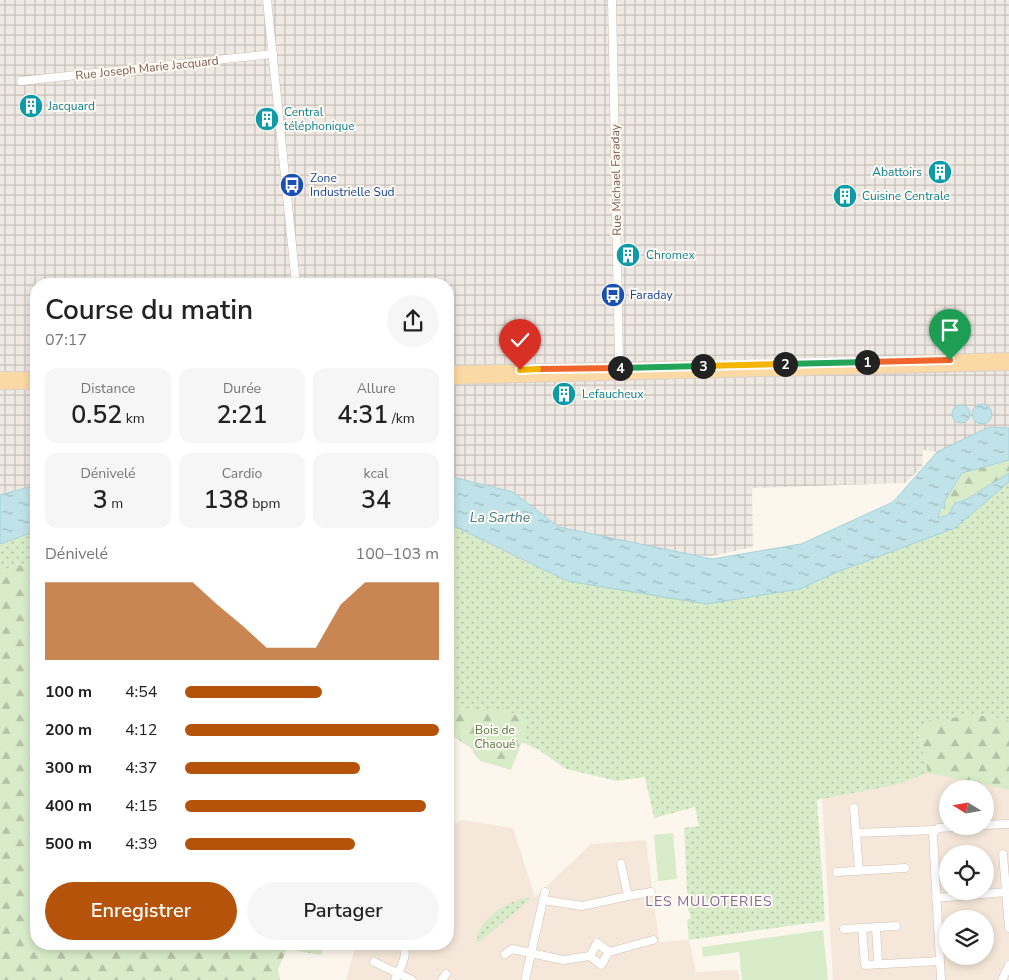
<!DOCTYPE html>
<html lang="fr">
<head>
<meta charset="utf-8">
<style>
	body { margin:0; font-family:"Nunito Sans",sans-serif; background:#f6f6f6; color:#222; height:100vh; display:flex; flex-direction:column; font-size:19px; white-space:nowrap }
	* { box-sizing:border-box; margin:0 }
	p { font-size:16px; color:#767676 }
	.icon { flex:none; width:28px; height:28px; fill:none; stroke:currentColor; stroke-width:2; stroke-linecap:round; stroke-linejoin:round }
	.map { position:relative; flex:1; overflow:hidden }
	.drawer { position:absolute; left:30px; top:278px; width:424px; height:672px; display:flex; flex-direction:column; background:#fff; border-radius:20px; box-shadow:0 2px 8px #0003 }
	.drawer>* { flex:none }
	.needle { width:32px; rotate:281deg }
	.tools { position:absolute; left:939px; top:780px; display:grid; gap:10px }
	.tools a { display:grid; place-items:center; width:55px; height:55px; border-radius:50%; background:#fff; box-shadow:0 2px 8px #0003; font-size:25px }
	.pin { position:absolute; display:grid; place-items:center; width:42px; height:42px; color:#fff; margin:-51px -21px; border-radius:50% 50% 50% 0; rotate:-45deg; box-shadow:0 0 5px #0007 }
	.pin .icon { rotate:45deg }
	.km { position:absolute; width:25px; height:25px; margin:-12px; border-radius:50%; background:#222; color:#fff; font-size:14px; line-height:25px; text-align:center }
	.round { display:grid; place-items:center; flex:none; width:52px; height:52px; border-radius:26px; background:#f6f6f6 }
	.summary { display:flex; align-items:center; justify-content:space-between; height:85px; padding:0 15px }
	h1 { font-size:28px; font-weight:600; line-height:38px }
	.metrics { display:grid; grid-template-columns:repeat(3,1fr); gap:8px; height:85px; padding:5px 15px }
	.metrics div { display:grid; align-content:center; border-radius:12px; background:#f6f6f6; text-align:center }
	.metrics b { font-size:25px; font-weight:600 }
	.metrics small { font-size:14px; font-weight:400 }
	.metrics p { font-size:14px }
	.chart { height:140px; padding:10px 15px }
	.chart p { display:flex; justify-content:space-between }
	.chart svg { width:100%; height:90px; margin-top:5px; fill:#b45309; opacity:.7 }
	.action { display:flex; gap:10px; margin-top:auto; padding:10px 15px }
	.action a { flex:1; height:58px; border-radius:30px; background:#b45309; color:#fff; font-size:20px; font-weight:600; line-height:58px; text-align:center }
	.action a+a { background:#f6f6f6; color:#222 }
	ul { padding:0 15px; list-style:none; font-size:16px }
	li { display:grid; grid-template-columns:80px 60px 1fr; align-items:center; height:38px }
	li i { height:12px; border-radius:6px; background:#b45309 }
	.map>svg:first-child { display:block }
	.residential { fill:#f5e8da; fill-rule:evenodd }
	.industrial { fill:url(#industrial-grid) }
	.grass { fill:url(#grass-dots) }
	.forest { fill:url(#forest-firs) }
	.garden { fill:#d8ecc9 }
	.water { fill:url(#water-ripples); stroke:#a5d3da }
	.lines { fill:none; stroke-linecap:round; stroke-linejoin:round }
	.minor-casing { stroke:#d1beb0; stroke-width:9 }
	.major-casing { stroke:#dad1cd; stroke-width:12 }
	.minor { stroke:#fff; stroke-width:8 }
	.major { stroke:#fbd9a5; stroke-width:10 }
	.split-1-casing { stroke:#fff; stroke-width:10 }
	.split-2-casing { stroke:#fff; stroke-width:10 }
	.split-3-casing { stroke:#fff; stroke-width:10 }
	.split-4-casing { stroke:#fff; stroke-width:10 }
	.split-5-casing { stroke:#fff; stroke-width:10 }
	.split-6-casing { stroke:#fff; stroke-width:10 }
	.split-1 { stroke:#f0652b; stroke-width:6 }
	.split-2 { stroke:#22a559; stroke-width:6 }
	.split-3 { stroke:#f5b400; stroke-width:6 }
	.split-4 { stroke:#22a559; stroke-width:6 }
	.split-5 { stroke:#f0652b; stroke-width:6 }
	.split-6 { stroke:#f5b400; stroke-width:6 }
	.labels { text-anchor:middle; stroke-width:4; stroke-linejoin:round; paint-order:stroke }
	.street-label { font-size:12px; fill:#7a5c4d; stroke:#fffaf3 }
	.culture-label { font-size:12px; fill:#0d838f; stroke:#fffaf3; text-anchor:start }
	.transit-label { font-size:12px; fill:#164399; stroke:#fffaf3; text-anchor:start }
	.park-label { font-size:12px; fill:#537a41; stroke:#fffaf3 }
	.water-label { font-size:14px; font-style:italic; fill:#437c86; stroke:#fffaf3 }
	.neighbourhood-label { font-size:14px; letter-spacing:1px; fill:#846695; stroke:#fffaf3 }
</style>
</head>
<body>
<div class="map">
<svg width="1009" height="980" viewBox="0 0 1009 980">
	<defs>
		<pattern id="industrial-grid" width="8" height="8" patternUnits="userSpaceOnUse" patternTransform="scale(1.25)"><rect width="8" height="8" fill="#efe9e4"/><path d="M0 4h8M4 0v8" fill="none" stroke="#c7c0bb"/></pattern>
		<pattern id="grass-dots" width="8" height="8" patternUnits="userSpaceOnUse" patternTransform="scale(1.25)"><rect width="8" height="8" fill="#d8ecc9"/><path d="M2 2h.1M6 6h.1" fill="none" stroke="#b4c2a5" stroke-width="1.8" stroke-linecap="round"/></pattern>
		<pattern id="forest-firs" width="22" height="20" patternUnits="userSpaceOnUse" patternTransform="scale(1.25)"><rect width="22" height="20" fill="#d8ecc9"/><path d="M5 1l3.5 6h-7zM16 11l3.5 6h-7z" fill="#b4c2a5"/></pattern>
		<pattern id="water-ripples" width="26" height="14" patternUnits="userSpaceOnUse" patternTransform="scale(1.25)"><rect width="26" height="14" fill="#bfe3e8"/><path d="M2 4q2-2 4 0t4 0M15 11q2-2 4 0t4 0" fill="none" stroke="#a0bbbe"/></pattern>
	</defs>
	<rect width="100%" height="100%" fill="#fdf6ec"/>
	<path class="residential" d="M928,773l81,17v190h-176l-11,-182 73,-13zM948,789h37v37h-37zM948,854h37v37h-37zM948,919h37v37h-37z
		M462,820l51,8 22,69 56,-53 55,-4 13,102 30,-2 7,32 42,-2 2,10h-394l10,-36h92v-118z"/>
	<path class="industrial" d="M0,0h1009v428l-20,-1 -52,25 -14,-2 -1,17 -17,16 -153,5 1,59 -42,9 -21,-1 -131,-28 -46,-35 -65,-16v-192h-412v201l-36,10z"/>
	<path class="grass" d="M1009,482v239c-8,0 -15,-5 -23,-5 -24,-1 -44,8 -67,17l9,40 -33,12 -78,15 8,121 -136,19 -2,-20 4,-2 -3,-9 -4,-81 15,-2 -4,-19 -41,11 -9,-41 -28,4 -51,-12 -27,-19 -17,-8 4,-23 -22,-9h-36l-20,-5v-182l119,58 233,8 37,-17 118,-44z
		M36,531v35l-17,-1 -19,6v-27z
		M527,898l4,1 -53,44c-6,-20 32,-44 49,-45z"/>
	<path class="forest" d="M1009,460v13l-4,4 -38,22 -10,2 -5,12 -14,5 7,-13 -1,-3 18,-29z
		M19,565l17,1v378h288l-3,11 -34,-6 -9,20 2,11h-280v-409z
		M448,705l20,5h36l22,9 -4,23 -11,28 -31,-9 -9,-13 -23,-15z
		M970,716h19l20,5v69l-81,-17 -9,-40 8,-12z"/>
	<path class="garden" d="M673,833l4,46 -19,2 -4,-46z
		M823,930l5,50h-86l-3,-28 -36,5 -1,-10z"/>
	<path class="water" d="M972 414a10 10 0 1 1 20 0a10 10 0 1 1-20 0Z
		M952 414a9 9 0 1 1 18 0a9 9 0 1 1-18 0Z
		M989,427l20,1v32l-47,13 -18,29 1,4 -4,3 -3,9 10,-3 7,-12 12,-4 42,-26v9l-54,46 -118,44 -37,17 -94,15 -139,-23 -119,-58v-47l65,16 46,35 153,32 89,-15 92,-42 44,-50z
		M36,485v46l-36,13v-49z"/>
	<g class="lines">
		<g class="minor-casing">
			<path id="minor" d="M267,0l29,284
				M612,0l7,361
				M21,81l252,-27
				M854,808l5,63
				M985,825l24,-1
				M856,833l78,-3
				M1003,854l6,74
				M837,872l68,-4
				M628,896l23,-4
				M936,898l70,-6
				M543,900l39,6 46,-10 -7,-32
				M876,927l2,37
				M862,928l3,37 75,-4
				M844,929l52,-3
				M609,952l44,-12
				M505,954l7,-5 51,11 27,-4 7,-13 12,9 -8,13 -11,-9
				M374,962l38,18
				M395,980c4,-11 15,-25 7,-36
				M442,980l4,-6
				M525,980l20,-88
				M941,980l-8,-146 5,-6 33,-2
				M1002,980l7,-15"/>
		</g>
		<g class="major-casing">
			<path id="major" d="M898,361l111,-3
				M448,371l245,-5
				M0,377h36
				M448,379l561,-14
				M0,384h36"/>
		</g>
		<use href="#minor" class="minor"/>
		<use href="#major" class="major"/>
	</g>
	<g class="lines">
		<g class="split-1-casing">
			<path id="split-1" d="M867,362l83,-2"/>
		</g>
		<g class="split-2-casing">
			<path id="split-2" d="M785,364l82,-2"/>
		</g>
		<g class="split-3-casing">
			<path id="split-3" d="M703,366l82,-2"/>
		</g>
		<g class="split-4-casing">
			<path id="split-4" d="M620,368l83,-2"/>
		</g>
		<g class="split-5-casing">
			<path id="split-5" d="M538,369l82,-1"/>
		</g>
		<g class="split-6-casing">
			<path id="split-6" d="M520,370l18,-1"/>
		</g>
		<use href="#split-1" class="split-1"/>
		<use href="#split-2" class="split-2"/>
		<use href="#split-3" class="split-3"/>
		<use href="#split-4" class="split-4"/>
		<use href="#split-5" class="split-5"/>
		<use href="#split-6" class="split-6"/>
	</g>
	<defs>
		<g id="building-disc" transform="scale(1.25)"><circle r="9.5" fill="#0f9aa8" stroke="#fffaf3"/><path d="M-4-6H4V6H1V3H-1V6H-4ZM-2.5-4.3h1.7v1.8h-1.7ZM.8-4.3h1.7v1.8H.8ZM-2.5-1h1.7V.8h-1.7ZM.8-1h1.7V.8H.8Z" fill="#fff"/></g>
		<g id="bus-disc" transform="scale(1.25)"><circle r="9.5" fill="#1a4fb4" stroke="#fffaf3"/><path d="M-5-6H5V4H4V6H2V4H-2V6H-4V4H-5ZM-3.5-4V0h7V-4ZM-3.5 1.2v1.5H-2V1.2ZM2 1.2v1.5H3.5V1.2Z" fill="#fff"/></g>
	</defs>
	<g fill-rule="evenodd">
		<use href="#building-disc" x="31" y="106"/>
		<use href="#building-disc" x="267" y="119"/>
		<use href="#building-disc" x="940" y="172"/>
		<use href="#bus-disc" x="292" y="185"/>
		<use href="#building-disc" x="845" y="196"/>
		<use href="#building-disc" x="628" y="255"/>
		<use href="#bus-disc" x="613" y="295"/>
		<use href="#building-disc" x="564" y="394"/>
	</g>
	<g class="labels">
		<g class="street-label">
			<text transform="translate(147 68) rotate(-6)" y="4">Rue Joseph Marie Jacquard</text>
			<text transform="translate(616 180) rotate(-91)" y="4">Rue Michael Faraday</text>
		</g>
		<g class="culture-label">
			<text x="48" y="110">Jacquard</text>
			<text x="284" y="116">Central<tspan x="284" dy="14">téléphonique</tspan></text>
			<text x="922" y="176" text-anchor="end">Abattoirs</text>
			<text x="862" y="200">Cuisine Centrale</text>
			<text x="646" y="259">Chromex</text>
			<text x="582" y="398">Lefaucheux</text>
		</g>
		<g class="transit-label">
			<text x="310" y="182">Zone<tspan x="310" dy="14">Industrielle Sud</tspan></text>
			<text x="630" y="299">Faraday</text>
		</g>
		<g class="park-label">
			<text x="495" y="734">Bois de<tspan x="495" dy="14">Chaoué</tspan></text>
		</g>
		<g class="water-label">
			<text x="500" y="522">La Sarthe</text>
		</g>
		<g class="neighbourhood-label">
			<text x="709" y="906">LES MULOTERIES</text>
		</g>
	</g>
</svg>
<div class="tools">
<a><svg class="needle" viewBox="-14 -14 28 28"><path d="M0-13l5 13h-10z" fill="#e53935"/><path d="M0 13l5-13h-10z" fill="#767676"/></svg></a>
<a><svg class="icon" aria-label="locate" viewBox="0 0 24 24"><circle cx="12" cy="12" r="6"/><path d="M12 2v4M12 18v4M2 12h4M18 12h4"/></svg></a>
<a><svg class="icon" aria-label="layers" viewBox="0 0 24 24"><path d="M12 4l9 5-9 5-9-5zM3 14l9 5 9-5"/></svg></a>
</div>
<div class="pin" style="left:950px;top:360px;background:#1e9e55"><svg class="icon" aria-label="arrive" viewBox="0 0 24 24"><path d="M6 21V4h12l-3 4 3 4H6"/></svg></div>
<div class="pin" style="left:520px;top:370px;background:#d93025"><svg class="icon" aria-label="check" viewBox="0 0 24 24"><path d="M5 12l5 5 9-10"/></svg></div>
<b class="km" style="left:867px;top:362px">1</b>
<b class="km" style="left:785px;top:364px">2</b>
<b class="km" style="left:703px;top:366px">3</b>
<b class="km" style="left:620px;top:368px">4</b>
<section class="drawer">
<div class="summary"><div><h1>Course du matin</h1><p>07:17</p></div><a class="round"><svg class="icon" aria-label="share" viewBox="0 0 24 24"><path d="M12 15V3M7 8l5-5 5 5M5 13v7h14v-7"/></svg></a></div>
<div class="metrics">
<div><p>Distance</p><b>0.52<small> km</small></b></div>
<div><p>Durée</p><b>2:21</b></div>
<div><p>Allure</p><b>4:31<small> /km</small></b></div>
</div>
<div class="metrics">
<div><p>Dénivelé</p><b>3<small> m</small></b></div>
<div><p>Cardio</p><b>138<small> bpm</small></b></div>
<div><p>kcal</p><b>34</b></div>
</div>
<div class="chart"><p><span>Dénivelé</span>100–103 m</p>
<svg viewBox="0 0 160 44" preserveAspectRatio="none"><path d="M0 44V6L10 6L20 6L30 6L40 6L50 6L60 6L70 17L80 27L90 38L100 38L110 38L120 17L130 6L140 6L150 6L160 6V44z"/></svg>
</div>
<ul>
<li><b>100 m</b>4:54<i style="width:54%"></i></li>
<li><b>200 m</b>4:12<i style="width:100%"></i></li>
<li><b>300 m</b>4:37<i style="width:69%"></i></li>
<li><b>400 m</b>4:15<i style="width:95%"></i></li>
<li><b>500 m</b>4:39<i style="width:67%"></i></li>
</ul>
<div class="action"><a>Enregistrer</a><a>Partager</a></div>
</section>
</div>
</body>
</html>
